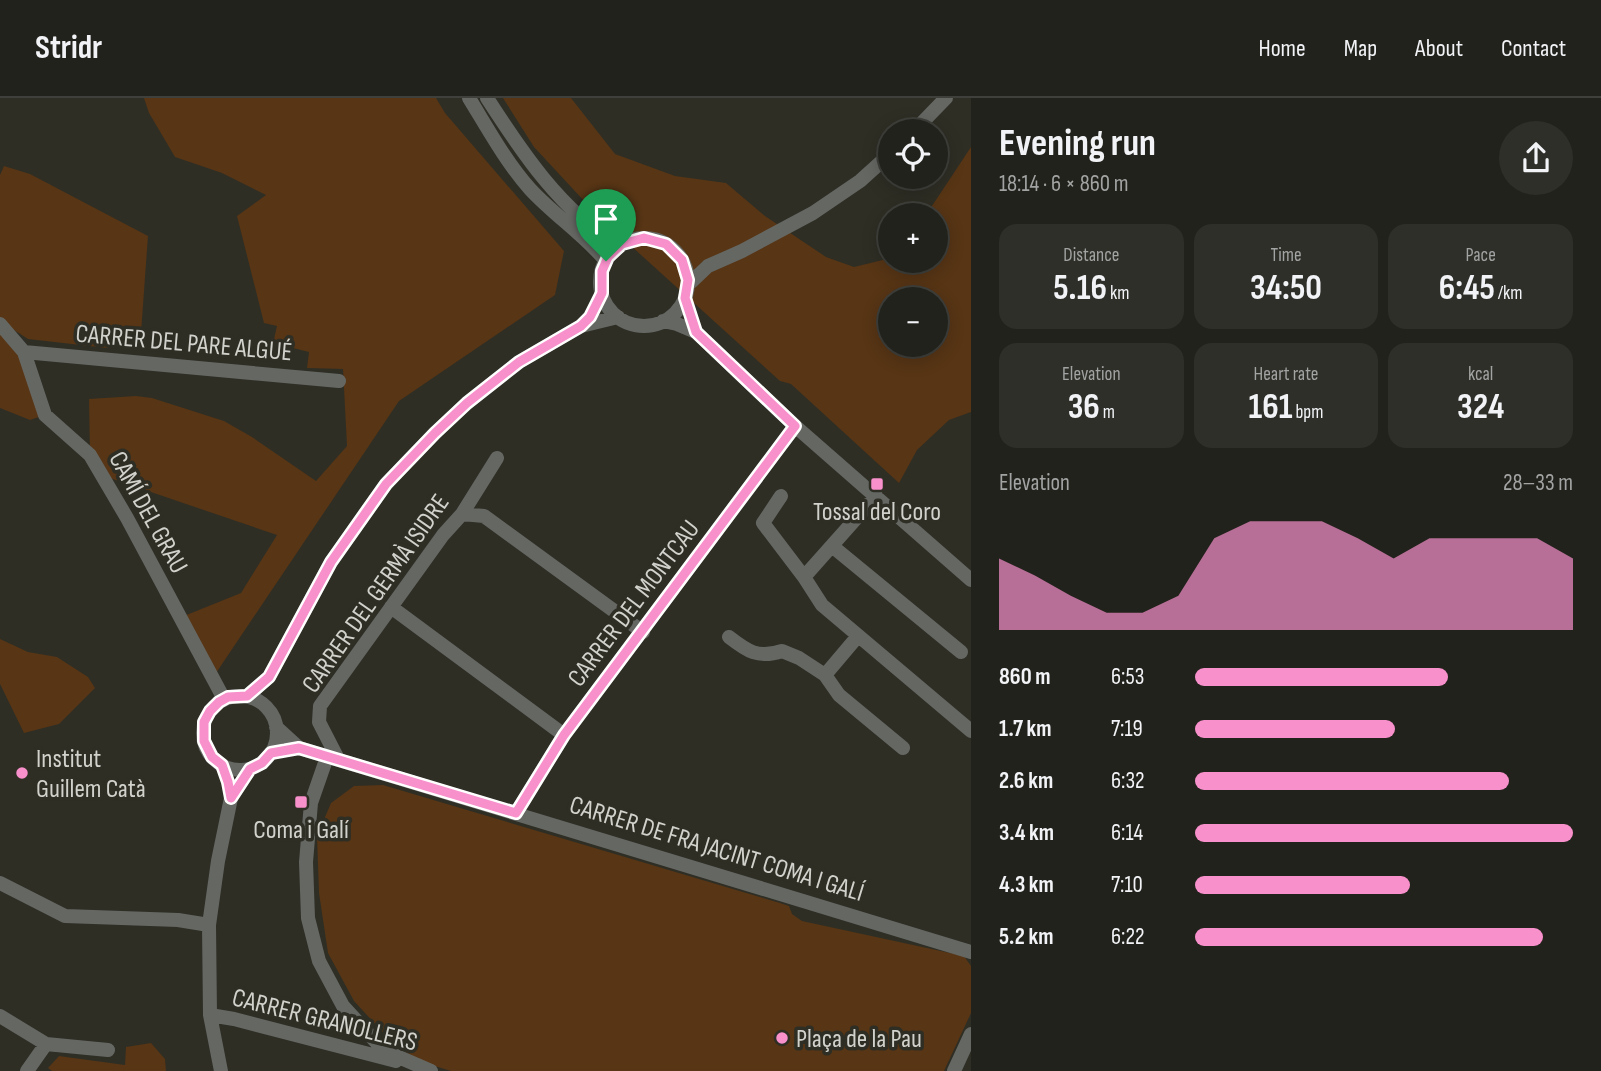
<!DOCTYPE html>
<html lang="en">
<head>
<meta charset="utf-8">
<style>
	body { margin:0; font-family:"Sofia Sans Condensed",sans-serif; background:#2e2f29; color:#f1f3f6; height:100vh; display:flex; flex-direction:column; font-size:26px; white-space:nowrap }
	* { box-sizing:border-box; margin:0 }
	p { font-size:23px; color:#a2a4a3 }
	.icon { flex:none; width:38px; height:38px; fill:none; stroke:currentColor; stroke-width:2; stroke-linecap:round; stroke-linejoin:round }
	.map { position:relative; flex:1; overflow:hidden }
	.side { display:flex; flex-direction:column; background:#22221c; width:630px }
	.side>* { flex:none }
	.fabs { position:absolute; left:878px; top:21px; display:grid; gap:14px }
	.fabs a { display:grid; place-items:center; width:70px; height:70px; border-radius:50%; background:#22221c; box-shadow:0 4px 18px #0003,0 0 0 2px #3f3f3b; font-size:35px }
	.pin { position:absolute; display:grid; place-items:center; width:60px; height:60px; color:#fff; margin:-72px -30px; border-radius:50% 50% 50% 0; rotate:-45deg; box-shadow:0 0 7px #0007 }
	.pin .icon { rotate:45deg }
	.round { display:grid; place-items:center; flex:none; width:74px; height:74px; border-radius:37px; background:#2e2f29 }
	.overview { display:flex; align-items:center; justify-content:space-between; height:119px; padding:0 28px }
	h1 { font-size:38px; font-weight:700; line-height:52px }
	.figures { display:grid; grid-template-columns:repeat(3,1fr); gap:10px; height:119px; padding:7px 28px }
	.figures div { display:grid; align-content:center; border-radius:18px; background:#2e2f29; text-align:center }
	.figures b { font-size:35px; font-weight:700 }
	.figures small { font-size:19px; font-weight:400 }
	.figures p { font-size:19px }
	.chart { height:196px; padding:14px 28px }
	.chart p { display:flex; justify-content:space-between }
	.chart svg { width:100%; height:126px; margin-top:7px; fill:#f890cb; opacity:.7 }
	ul { padding:0 28px; list-style:none; font-size:23px }
	li { display:grid; grid-template-columns:112px 84px 1fr; align-items:center; height:52px }
	li i { height:18px; border-radius:9px; background:#f890cb }
	header { display:flex; align-items:center; gap:42px; box-sizing:border-box; height:98px; padding:0 35px; background:#22221c; border-bottom:2px solid #3f3f3b }
	header strong { font-size:33px }
	nav { display:flex; gap:38px; margin-inline-start:auto; font-size:24px }
	main { display:flex; flex:1; min-height:0 }
	.map>svg:first-child { display:block }
	.green { fill:#573515; fill-rule:evenodd }
	.lines { fill:none; stroke-linecap:round; stroke-linejoin:round }
	.minor { stroke:#656763; stroke-width:14 }
	.route-casing { stroke:#fff; stroke-width:14 }
	.route { stroke:#f890cb; stroke-width:9 }
	.poi-dot { fill:#f890cb; stroke:#2e2e25; stroke-width:2.5 }
	.labels { text-anchor:middle; stroke-width:7; stroke-linejoin:round; paint-order:stroke }
	.street-label { font-size:26px; fill:#d2d2cc; stroke:#2e2e25 }
	.poi-label { font-size:26px; fill:#d2d2cc; stroke:#2e2e25 }
</style>
</head>
<body>
<header>
<strong>Stridr</strong>
<nav><a>Home</a><a>Map</a><a>About</a><a>Contact</a></nav>
</header>
<main>
<div class="map">
<svg width="971" height="973" viewBox="0 0 971 973">
	<rect width="100%" height="100%" fill="#2e2e25"/>
	<path class="green" d="M144,0h292l9,15 119,138 -9,44 -156,106 -185,275 -35,-58 62,-25 36,-58 -176,-60 -11,-20 -1,-56 47,-3 16,2 72,23 28,16 64,44 31,-35 -4,-77 -36,-1 2,-16 -36,-9 4,-17 -13,-3 -27,-107 29,-21 -44,-22 -47,-16 -26,-44z
		M503,0h68l44,56 60,22 51,7 39,33 61,41 28,10 37,-9v3h45v-46h-10l45,-68v265l-22,8 -32,30 -18,33 -108,-99 -11,-3 -182,-165 -64,-69zM891,201h45v46h-45z
		M4,68l26,8 118,62 -7,97 -34,15 -79,-9 -28,-18v-146z
		M0,226l24,28 21,63 -15,5 -30,-12z
		M0,541l28,13 29,5 31,20 7,11 -36,36 -35,9 -24,-49z
		M383,687l397,118 9,3 3,8 10,7 162,35 7,10v47l-27,58h-493l-33,-10 -30,-23 -34,-37 -26,-48 -9,-60 -2,-57 14,-33 23,-17z
		M151,945l14,16 1,12h-114l-4,-3 11,-12 66,9 1,-18z"/>
	<g class="lines">
		<path class="minor" d="M469,0c19,31 37,64 61,91 24,26 53,45 76,72
			M487,0c38,59 72,109 131,149
			M914,33l32,-33
			M600 184a44 44 0 1 1 88 0a44 44 0 1 1-88 0Z
			M688,187l20,-19 34,-15 71,-38 47,-32 31,-28
			M663,223l14,3 19,8 99,94 176,154
			M0,226l24,28 21,63 45,40 37,63 97,181
			M24,254l315,29
			M781,398l-18,27 41,54 18,28 149,126
			M462,416l22,2 159,116
			M832,448l129,106
			M804,479l72,-81
			M391,509l173,128
			M729,539c18,14 29,22 53,14l17,7 26,17 14,20 64,53
			M825,577l33,-39
			M203 635a37 37 0 1 1 74 0a37 37 0 1 1-74 0Z
			M247,598l22,-19 62,-115 55,-78 49,-51 32,-30 52,-41 62,-36 37,-9
			M276,629l23,21 672,204
			M327,659l-16,46 -5,59 2,56 11,43 24,45 34,37 10,9 44,19
			M338,661l-19,-37 1,-16 123,-171 19,-21 35,-56
			M516,715l48,-78 231,-309
			M0,785l65,33 113,4 31,5
			M210,917l24,4 162,42
			M0,918l46,28 62,6
			M27,973l19,-27
			M221,973l-11,-56 -1,-90 9,-64 13,-63 19,-29
			M954,973l17,-37"/>
	</g>
	<g class="lines">
		<g class="route-casing">
			<path id="route" d="M644,140l22,6 16,16 6,20 -3,18 11,34 99,94 -231,309 -48,78 -217,-65 -28,5 -9,10 -12,6 -19,29 -3,-16 -6,-17 -10,-8 -8,-16v-19l6,-11 9,-9 9,-5 19,-1 22,-19 62,-115 55,-78 49,-51 32,-30 52,-41 62,-36 9,-9 12,-24v-22l6,-14 14,-13z"/>
		</g>
		<use href="#route" class="route"/>
	</g>
	<g class="poi-dot">
		<rect x="870" y="379" width="14" height="14" rx="3.5"/>
		<circle cx="22" cy="675" r="7"/>
		<rect x="294" y="697" width="14" height="14" rx="3.5"/>
		<circle cx="782" cy="940" r="7"/>
	</g>
	<g class="labels">
		<g class="street-label">
			<text transform="translate(184 244) rotate(5)" y="9">CARRER DEL PARE ALGUÉ</text>
			<text transform="translate(149 414) rotate(61)" y="9">CAMÍ DEL GRAU</text>
			<text transform="translate(375 495) rotate(-55)" y="9">CARRER DEL GERMÀ ISIDRE</text>
			<text transform="translate(633 505) rotate(-53)" y="9">CARRER DEL MONTCAU</text>
			<text transform="translate(717 750) rotate(17)" y="9">CARRER DE FRA JACINT COMA I GALÍ</text>
			<text transform="translate(325 921) rotate(14)" y="9">CARRER GRANOLLERS</text>
		</g>
		<g class="poi-label">
			<text x="877" y="422">Tossal del Coro</text>
			<text x="36" y="669" text-anchor="start">Institut<tspan x="36" dy="30">Guillem Catà</tspan></text>
			<text x="301" y="740">Coma i Galí</text>
			<text x="796" y="949" text-anchor="start">Plaça de la Pau</text>
		</g>
	</g>
</svg>
<div class="fabs">
<a><svg class="icon" aria-label="locate" viewBox="0 0 24 24"><circle cx="12" cy="12" r="6"/><path d="M12 2v4M12 18v4M2 12h4M18 12h4"/></svg></a>
<a>+</a>
<a>−</a>
</div>
<div class="pin" style="left:606px;top:163px;background:#1e9e55"><svg class="icon" aria-label="arrive" viewBox="0 0 24 24"><path d="M6 21V4h12l-3 4 3 4H6"/></svg></div>
</div>
<section class="side">
<div class="overview"><div><h1>Evening run</h1><p>18:14 · 6 × 860 m</p></div><a class="round"><svg class="icon" aria-label="share" viewBox="0 0 24 24"><path d="M12 15V3M7 8l5-5 5 5M5 13v7h14v-7"/></svg></a></div>
<div class="figures">
<div><p>Distance</p><b>5.16<small> km</small></b></div>
<div><p>Time</p><b>34:50</b></div>
<div><p>Pace</p><b>6:45<small> /km</small></b></div>
</div>
<div class="figures">
<div><p>Elevation</p><b>36<small> m</small></b></div>
<div><p>Heart rate</p><b>161<small> bpm</small></b></div>
<div><p>kcal</p><b>324</b></div>
</div>
<div class="chart"><p><span>Elevation</span>28–33 m</p>
<svg viewBox="0 0 160 44" preserveAspectRatio="none"><path d="M0 44V19L10 25L20 32L30 38L40 38L50 32L60 12L70 6L80 6L90 6L100 12L110 19L120 12L130 12L140 12L150 12L160 19V44z"/></svg>
</div>
<ul>
<li><b>860 m</b>6:53<i style="width:67%"></i></li>
<li><b>1.7 km</b>7:19<i style="width:53%"></i></li>
<li><b>2.6 km</b>6:32<i style="width:83%"></i></li>
<li><b>3.4 km</b>6:14<i style="width:100%"></i></li>
<li><b>4.3 km</b>7:10<i style="width:57%"></i></li>
<li><b>5.2 km</b>6:22<i style="width:92%"></i></li>
</ul>
</section>
</main>
</body>
</html>
